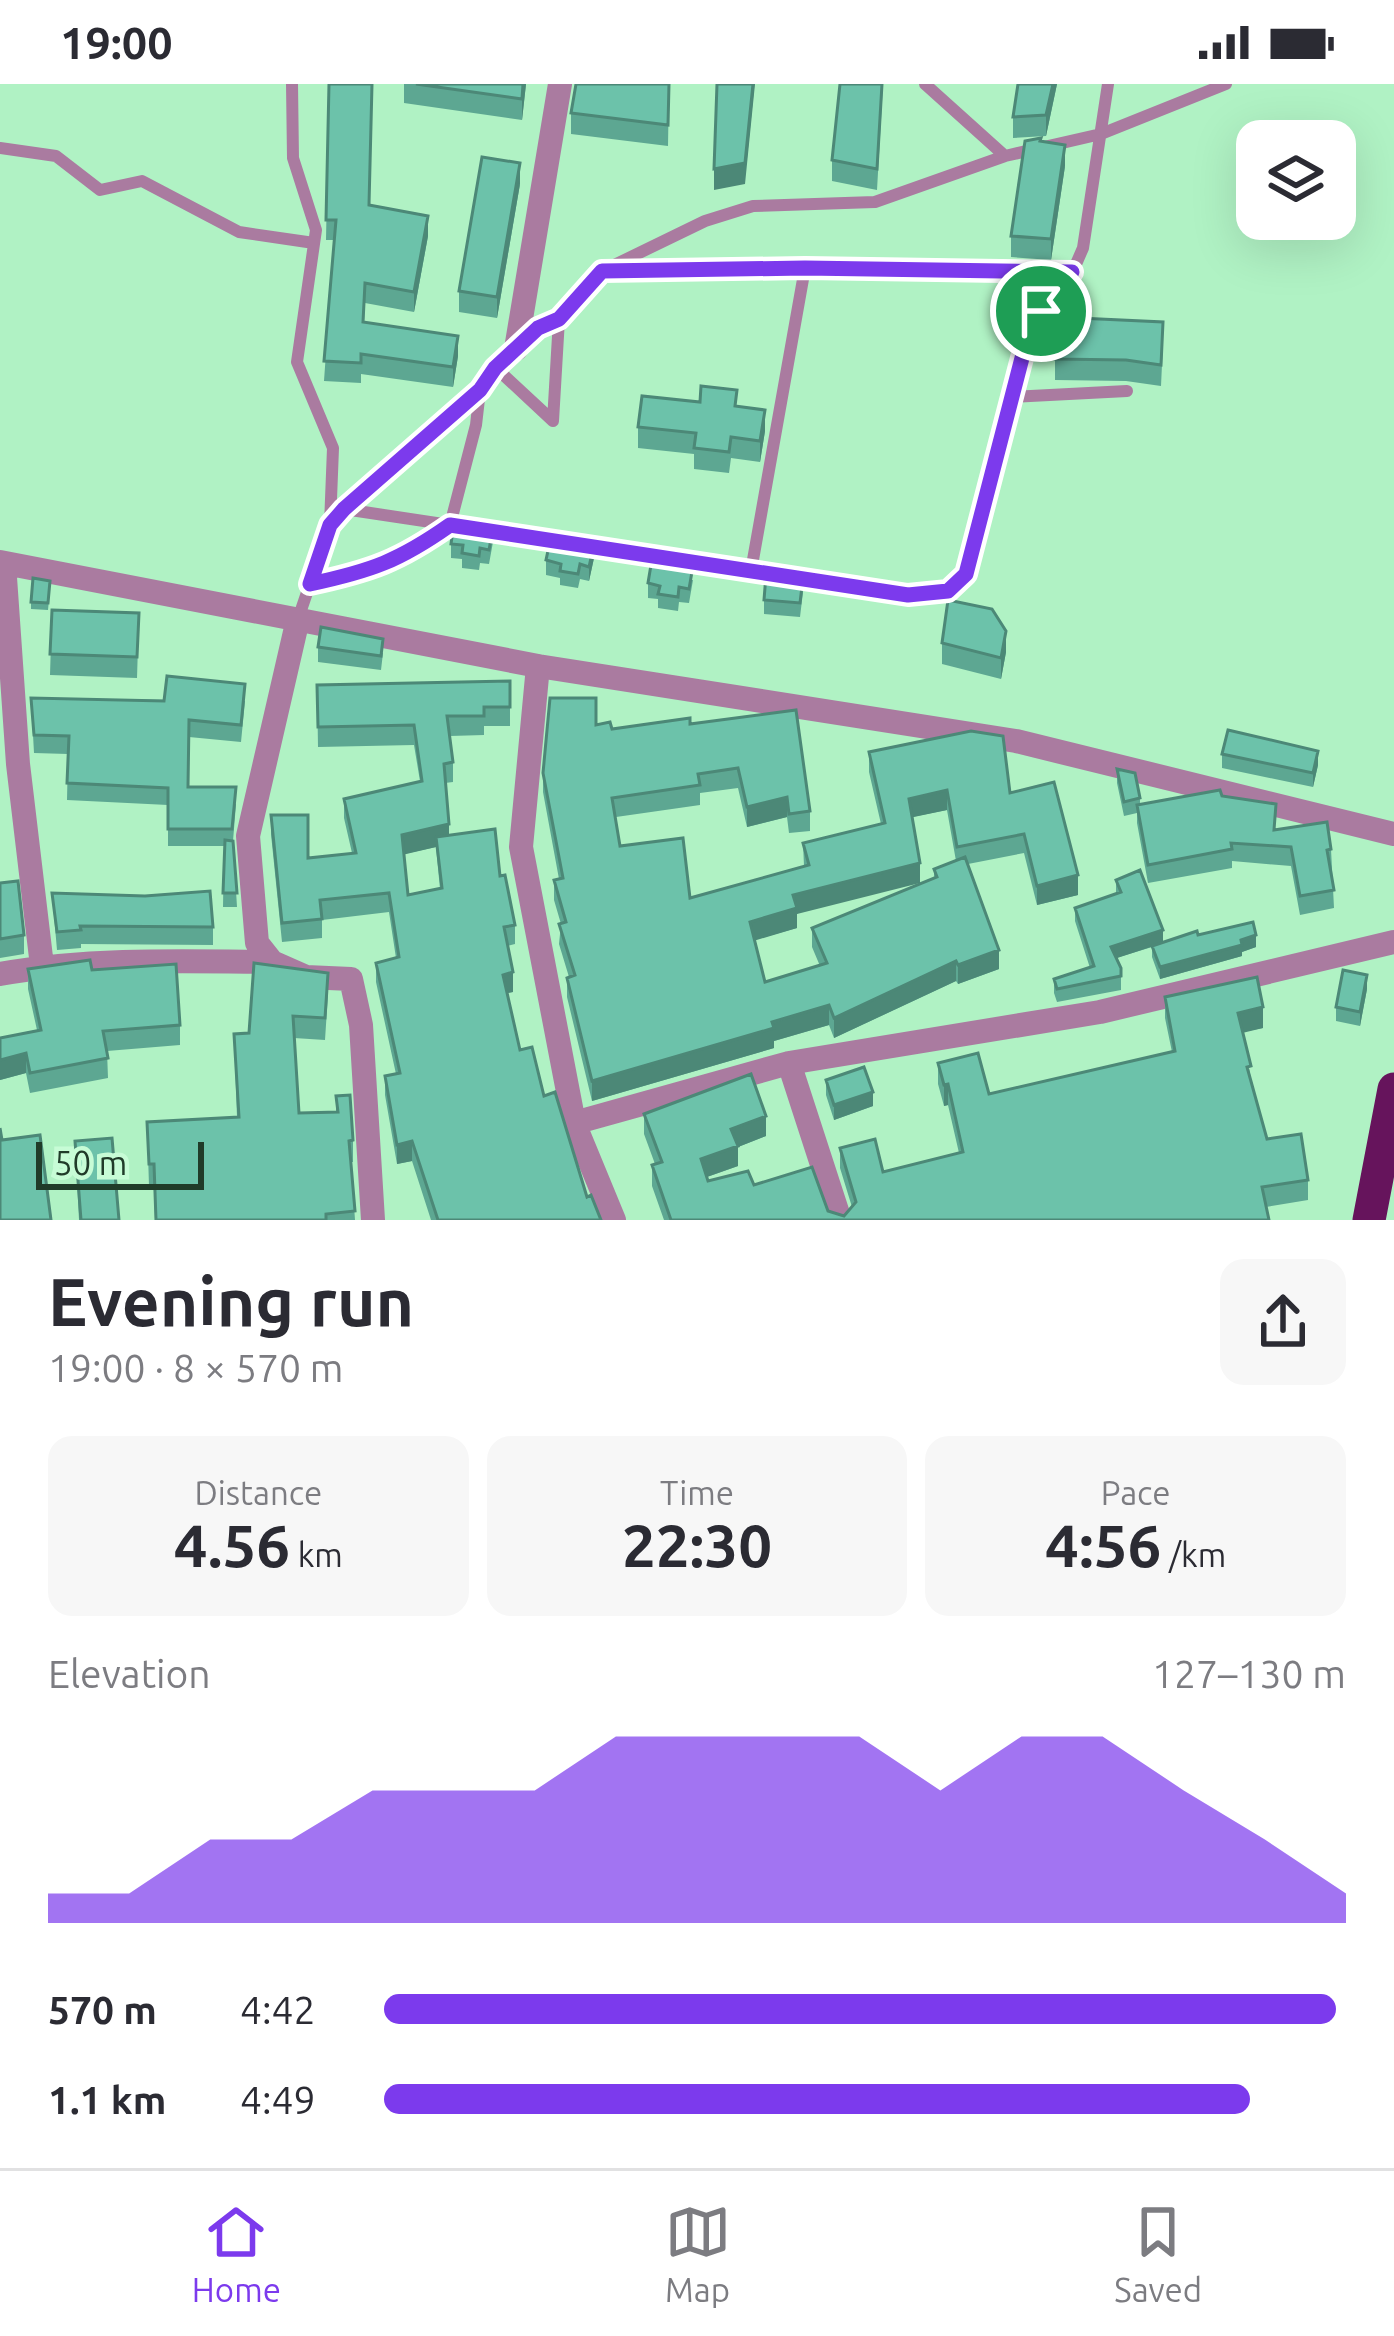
<!DOCTYPE html>
<html lang="en">
<head>
<meta charset="utf-8">
<style>
	body { margin:0; font-family:Ubuntu,sans-serif; background:#f7f7f7; color:#2b2b33; height:100vh; display:flex; flex-direction:column; font-size:45px; white-space:nowrap }
	* { box-sizing:border-box; margin:0 }
	p { font-size:39px; color:#7c7c81 }
	.icon { flex:none; width:66px; height:66px; fill:none; stroke:currentColor; stroke-width:2; stroke-linecap:round; stroke-linejoin:round }
	.map { position:relative; height:1136px; overflow:hidden }
	.panel { display:flex; flex-direction:column; background:#fff; flex:1 }
	.panel>* { flex:none }
	.buttons { position:absolute; left:1236px; top:36px; display:grid; gap:24px }
	.buttons a { display:grid; place-items:center; width:120px; height:120px; border-radius:24px; background:#fff; box-shadow:0 12px 48px #0002; font-size:60px }
	.scale { position:absolute; left:36px; bottom:30px; width:168px; box-sizing:border-box; padding-left:12px; border:6px solid #203b29; border-top:0; font-size:33px; line-height:42px; white-space:nowrap; color:#203b29; -webkit-text-stroke:9px #c7fcd6; paint-order:stroke }
	.pin { position:absolute; display:grid; place-items:center; width:102px; height:102px; color:#fff; margin:-51px; border:6px solid #fff; border-radius:50%; box-shadow:0 3px 12px #0007 }
	.round { display:grid; place-items:center; flex:none; width:126px; height:126px; border-radius:24px; background:#f7f7f7 }
	.overview { display:flex; align-items:center; justify-content:space-between; height:204px; padding:0 48px }
	h1 { font-size:66px; font-weight:600; line-height:90px }
	.figures { display:grid; grid-template-columns:repeat(3,1fr); gap:18px; height:204px; padding:12px 48px }
	.figures div { display:grid; align-content:center; border-radius:24px; background:#f7f7f7; text-align:center }
	.figures b { font-size:60px; font-weight:600 }
	.figures small { font-size:33px; font-weight:400 }
	.figures p { font-size:33px }
	.chart { height:336px; padding:24px 48px }
	.chart p { display:flex; justify-content:space-between }
	.chart svg { width:100%; height:216px; margin-top:12px; fill:#7c3aed; opacity:.7 }
	ul { padding:0 48px; list-style:none; font-size:39px }
	li { display:grid; grid-template-columns:192px 144px 1fr; align-items:center; height:90px }
	li i { height:30px; border-radius:15px; background:#7c3aed }
	.status { display:flex; justify-content:space-between; align-items:center; height:84px; padding:0 60px; background:#fff; direction:ltr }
	.status svg { height:33px; fill:currentColor }
	.dock { display:flex; justify-content:space-around; align-items:center; height:168px; border-top:3px solid #e1e1e2; background:#fff; font-size:33px; color:#7c7c81 }
	.dock a { display:grid; justify-items:center; gap:6px }
	.dock .current { color:#7c3aed }
	.map>svg:first-child { display:block }
	.lines { fill:none; stroke-linecap:round; stroke-linejoin:round }
	.service { stroke:#aa7ba0; stroke-width:12 }
	.minor { stroke:#aa7ba0; stroke-width:24 }
	.trunk { stroke:#66145c; stroke-width:33 }
	.wall { fill:#5da792; fill-rule:evenodd }
	.shaded-wall { fill:#4c8877 }
	.building { fill:#6cc2aa; stroke:#4c8877; stroke-width:3 }
	.route-casing { stroke:#fff; stroke-width:24 }
	.route { stroke:#7c3aed; stroke-width:15 }
</style>
</head>
<body>
<div class="status"><b>19:00</b><svg viewBox="0 0 49 12"><path d="M0 12V9h3v3zM5 12V6h3v6zM10 12V3h3v9zM15 12V0h3v12zM26 1h20v11H26zM47 4h2v5h-2z"/></svg></div>
<div class="map">
<svg width="1394" height="1136" viewBox="0 0 1394 1136">
	<rect width="100%" height="100%" fill="#b0f2c4"/>
	<g class="lines">
		<path class="service" d="M292,0l1,74 23,72 -19,132 36,86 -3,77 -32,94
			M925,0l80,72
			M0,64l56,8 44,34 42,-9 97,51 75,11
			M612,187l193,-3 268,3
			M495,283l58,54
			M1012,313l115,-6
			M553,337l6,-102
			M344,425l219,33
			M330,441l111,-104 39,-31 15,-23 44,-39 20,-9 43,-48 103,-50 48,-15 122,-4 130,-46 96,-22 125,-50
			M583,462l325,49 40,-4 18,-17 63,-243 44,-60 10,-23 25,-164
			M751,487l54,-303
			M311,500c60,-13 88,-23 139,-59l26,-100 4,-35"/>
		<path class="minor" d="M516,265l44,-265
			M0,478l538,104 478,75 378,93
			M4,479l14,201 24,202
			M298,535l-50,217 9,107 15,19 34,15 45,2 10,46 12,195
			M538,582l-17,181 53,276 40,97
			M0,890c90,-16 182,-13 272,-12
			M789,979l51,157
			M574,1039l215,-60 311,-51 294,-70"/>
		<path class="trunk" d="M1369,1136l25,-131"/>
	</g>
	<path class="wall" d="M329,0l40,121 59,31 -14,76 -49,-9 -1,19 94,34 -5,31 -92,-13v9l-37,-2 10,-141h-8z
		M404,0h122l-4,36 -118,-17z
		M669,0l-1,62 -97,-12v-21z
		M883,0l-6,106 -45,-9v-21z
		M1018,0h39l-11,52 -33,2v-21z
		M1065,82l-14,94 -40,-3v-21z
		M520,100l-23,134 -38,-6v-21z
		M1163,259l-2,43 -35,-5 -71,-1v-21z
		M737,323l28,24 -5,31 -29,-4 -2,15 -35,-4v-15l-56,-6v-21z
		M493,458l-4,22 -9,-1 -1,7 -17,-2v-9l-11,-1v-14z
		M594,474l-5,23 -9,-2 -2,9 -18,-3v-7l-14,-3v-15z
		M693,496l-4,23 -10,-1 -1,9 -20,-3v-9l-10,-1v-15z
		M50,505l-2,21 -17,-1v-7z
		M803,508l-3,25 -36,-3v-14z
		M52,526l87,3 -2,65 -87,-3z
		M942,559l64,9 -5,27 -59,-15z
		M318,563l65,6 -2,17 -63,-8z
		M510,597v45h-26v9l-34,1 3,26v20l-8,1 4,52 51,41 15,49v19l-8,2 6,46 -6,1 13,57 24,46 43,101 14,23h-170l-19,-59 -15,3 -12,-69v-19l11,-2 -20,-92v-19l20,-5 -7,-46 -67,8v18l-40,4 -11,-108v-19l37,43 44,-5 -8,-35v-19l76,-18 -6,-36 -96,2 -1,-62zM436,763l4,42 -32,6 -4,-41z
		M31,614l214,3 -4,41 -52,-5 -1,50 48,17 -3,37 4,66h-14l1,-61h-56v-41l-101,-5 1,-46 -34,-1z
		M690,640l120,87v20l-21,2 -2,-16 -40,10 -9,-39 -38,5v12l-84,12 4,29 70,52 114,-32 -1,-23 78,-19 -12,-52v-20l141,41 68,102 -41,10 -13,-52 -56,11 31,105 -41,15 -2,-3 -122,57 -5,-13 -55,16v7l-182,53 -25,-104v-19l2,-1 -10,-33 2,-20 -7,-24v-20l5,-1 -16,-87v-19l53,-48 16,4zM947,726l9,51 -22,8v9l-122,50v19l8,19 -55,16 -11,-42 43,-12v-14l115,-97z
		M1222,670l96,11 -5,22 -91,-19z
		M1117,685l23,29v6l82,-8 54,34 55,19 3,59 -34,7 -9,-49 -59,-5v7l-84,15 -11,-60v-10l-13,3 -7,-33z
		M1116,796l47,62 35,-7 58,12 -14,5v4l-82,23 -8,-22v-10l-36,11 5,10v22l-64,12 -3,-9v-14l36,-11 -15,-47v-13l41,-14z
		M0,799l24,52v19l-24,4z
		M52,809l161,34v18l-132,-1v4l-24,2z
		M28,885l64,1 88,55v20l-73,6 1,27 -78,15 -4,-20 -26,7v-42l37,-8 -9,-41z
		M1367,905l-7,37 -24,-5v-14z
		M328,910l-3,46 -31,-2 5,75 37,-1v-16l17,44v22h-2l4,58h-200l-1,-34h-5l-2,-64 90,-5 -3,-83 15,-1z
		M1165,913l98,31 -21,4 9,47 16,60 41,41v20l-42,7 3,13h-605l-12,-34v-21l3,-1 -11,-30v-20l122,22 -28,11v19l-31,11 1,4 46,4 90,31 8,-9 -12,-39v-20l43,24 76,-19 -11,-48 -4,1 -6,-22v-21l51,31 183,-42 -7,-34z
		M826,996l47,26 -39,14 -8,-25z
		M75,1057l44,79h-40z"/>
	<path class="shaded-wall" d="M523,0h3l-4,36v-21z
		M753,0h2l-10,100 -31,6v-21z
		M1053,0h4l-11,52v-21z
		M1065,61v21l-14,94v-21z
		M520,79v21l-23,134v-21z
		M428,132v20l-14,76v-20z
		M458,252v20l-5,31v-20z
		M765,326v21l-5,31v-21z
		M594,460v14l-5,23v-14z
		M1006,547v21l-5,27v-21z
		M1318,667v14l-5,22v-14z
		M947,706v20l-38,8v-19z
		M787,713v20l-40,10v-20z
		M449,740v20l-13,-7v10l-34,8v-20z
		M920,779v20l-123,31v14l-47,14v-20l43,-27z
		M1078,791v20l-41,10v-19z
		M1163,846v13l-52,17v-13z
		M1256,851v12l-14,5v4l-82,23v-12z
		M999,866v19l-41,15v-19z
		M956,877v20l-122,57v-20z
		M513,888v20l-10,2v-19z
		M1367,891v14l-7,37v-14z
		M829,921v20l-55,16v7l-182,53v-20z
		M1263,923v21l-25,6v-21z
		M26,969v20l-26,7v-20z
		M948,1000v21l-4,1v-21z
		M873,1008v14l-39,14v-15z
		M766,1032v20l-28,11v19l-37,13v-20l30,-30z
		M412,1057v20l-15,3v-19z"/>
	<path class="building" d="M329,0h43l-3,121 59,11 -14,76 -49,-9 -2,39 95,14 -5,31 -92,-13v9l-37,-2 12,-141h-10z
		M416,0h107l-1,15z
		M576,0h93l-1,41 -97,-12z
		M717,0h36l-8,79 -31,6z
		M840,0h42l-5,85 -45,-9z
		M1018,0h35l-7,31 -33,2z
		M1041,54l-1,3 25,4 -14,94 -40,-3 14,-95z
		M482,73l38,6 -23,134 -38,-6z
		M1057,233l106,5 -2,43 -35,-5 -71,-1z
		M701,302l36,4 -2,16 30,4 -5,31 -29,-4 -2,15 -35,-4 2,-15 -58,-6 4,-31 58,6z
		M454,438l39,6 -4,22 -9,-2 -1,8 -17,-3 1,-8 -12,-1z
		M551,453l43,7 -5,23 -9,-3 -2,10 -18,-3 1,-7 -15,-4z
		M652,475l41,7 -4,23 -10,-2 -1,10 -20,-3 2,-8 -12,-3z
		M766,491l37,3 -3,25 -36,-3z
		M33,494l17,3 -2,22 -17,-1z
		M948,516l44,9 14,22 -5,27 -59,-15z
		M52,526l87,3 -2,44 -87,-3z
		M321,543l62,12 -2,17 -63,-9z
		M167,592l78,8 -4,41 -52,-5 -1,67h48l-4,42h-64v-41l-101,-5 2,-47 -35,-1 -3,-37 133,3z
		M510,597v26h-26v9h-37l6,46 -9,2 5,60 -47,11 6,60 34,-7 -6,-51 59,-8 5,47 5,-1 10,50 -11,2 9,45 -10,3 17,75 12,-3 12,49 11,-4 32,105 4,-2 10,25h-163l-26,-79 -15,4 -12,-69 15,-3 -24,-110 23,-6 -10,-64 -69,7 2,19 -40,4 -11,-108h37v43l48,-5 -12,-54 78,-18 -8,-56 -96,2 -1,-42z
		M550,614h46v27l14,-3 2,7 78,-11v6l106,-14 14,101 -21,3 -2,-17 -40,10 -9,-39 -40,6 2,11 -88,13 8,48 63,-8 7,60 119,-33 -6,-22 82,-20 -16,-71 102,-21 32,5 7,57 44,-11 24,93 -41,11 -13,-52 -67,13 -10,-57 -38,9 11,64 -127,32 4,13 -47,14 15,60 62,-19 -15,-35 125,-51 -3,-8 31,-12 34,93 -41,15 -2,-4 -122,57 -5,-13 -57,17 2,6 -182,53 -25,-103 8,-3 -16,-51 7,-2 -12,-42 9,-2 -20,-105z
		M1228,646l90,21 -5,22 -91,-19z
		M1117,685l18,4 5,25 -16,4z
		M1220,706l2,6 54,8 -2,26 53,-8 4,27 -4,1 7,40 -34,6 -9,-49 -60,-4 1,6 -84,16 -11,-60z
		M225,756l8,1 4,52h-14z
		M1140,786l23,60 -52,17 10,21v8l-64,13 -3,-10 40,-13 -19,-58 46,-16 -5,-12z
		M18,797l6,54 -24,4v-56z
		M210,807l3,36 -133,-1 1,4 -24,2 -5,-39 93,3z
		M1253,838l3,13 -15,5 1,5 -82,22 -8,-21 45,-15 1,4z
		M90,876l2,10 84,-6 4,61 -77,6 5,27 -78,15 -4,-20 -26,7v-22l41,-8 -13,-61z
		M254,879l74,10 -3,45 -32,-2 6,97 39,-1 -2,-16 14,-1 3,45 -4,1 6,70 -29,3v6h-170l-2,-56h-5l-2,-42 92,-5 -5,-83 15,-1z
		M1343,886l24,5 -7,37 -24,-5z
		M1257,893l6,30 -25,6 13,53 -4,1 20,72 34,-5 7,46 -46,7 7,33h-598l-19,-55 10,-3 -18,-48 107,-40 15,42 -35,13 7,17 -37,13 7,22 40,-10 6,14 58,-18 16,44 16,5 12,-14 -16,-54 35,-9 8,33 80,-20 -15,-68 -4,1 -6,-22 40,-10 11,41 186,-43 -10,-54z
		M864,983l9,25 -39,13 -8,-25z
		M0,1044l2,12 38,-5 11,85h-51z
		M112,1054l7,82h-38l-6,-79z"/>
	<g class="lines">
		<g class="route-casing">
			<path id="route" d="M805,184l267,4 -43,59 -63,243 -18,17 -40,4 -458,-70c-51,36 -79,46 -140,59l20,-59 14,-16 136,-119 15,-22 43,-40 21,-9 43,-48z"/>
		</g>
		<use href="#route" class="route"/>
	</g>
</svg>
<div class="buttons">
<a><svg class="icon" aria-label="layers" viewBox="0 0 24 24"><path d="M12 4l9 5-9 5-9-5zM3 14l9 5 9-5"/></svg></a>
</div>
<div class="scale">50 m</div>
<div class="pin" style="left:1041px;top:227px;background:#1e9e55"><svg class="icon" aria-label="arrive" viewBox="0 0 24 24"><path d="M6 21V4h12l-3 4 3 4H6"/></svg></div>
</div>
<section class="panel">
<div class="overview"><div><h1>Evening run</h1><p>19:00 · 8 × 570 m</p></div><a class="round"><svg class="icon" aria-label="share" viewBox="0 0 24 24"><path d="M12 15V3M7 8l5-5 5 5M5 13v7h14v-7"/></svg></a></div>
<div class="figures">
<div><p>Distance</p><b>4.56<small> km</small></b></div>
<div><p>Time</p><b>22:30</b></div>
<div><p>Pace</p><b>4:56<small> /km</small></b></div>
</div>
<div class="chart"><p><span>Elevation</span>127–130 m</p>
<svg viewBox="0 0 160 44" preserveAspectRatio="none"><path d="M0 44V38L10 38L20 27L30 27L40 17L50 17L60 17L70 6L80 6L90 6L100 6L110 17L120 6L130 6L140 17L150 27L160 38V44z"/></svg>
</div>
<ul>
<li><b>570 m</b>4:42<i style="width:99%"></i></li>
<li><b>1.1 km</b>4:49<i style="width:90%"></i></li>
</ul>
</section>
<nav class="dock">
<a class="current"><svg class="icon" aria-label="home" viewBox="0 0 24 24"><path d="M3 11l9-7 9 7M6 9v11h12V9"/></svg>Home</a>
<a><svg class="icon" aria-label="map" viewBox="0 0 24 24"><path d="M3 6l6-2 6 2 6-2v14l-6 2-6-2-6 2zM9 4v14M15 6v14"/></svg>Map</a>
<a><svg class="icon" aria-label="saved" viewBox="0 0 24 24"><path d="M7 4h10v16l-5-4-5 4z"/></svg>Saved</a>
</nav>
</body>
</html>
